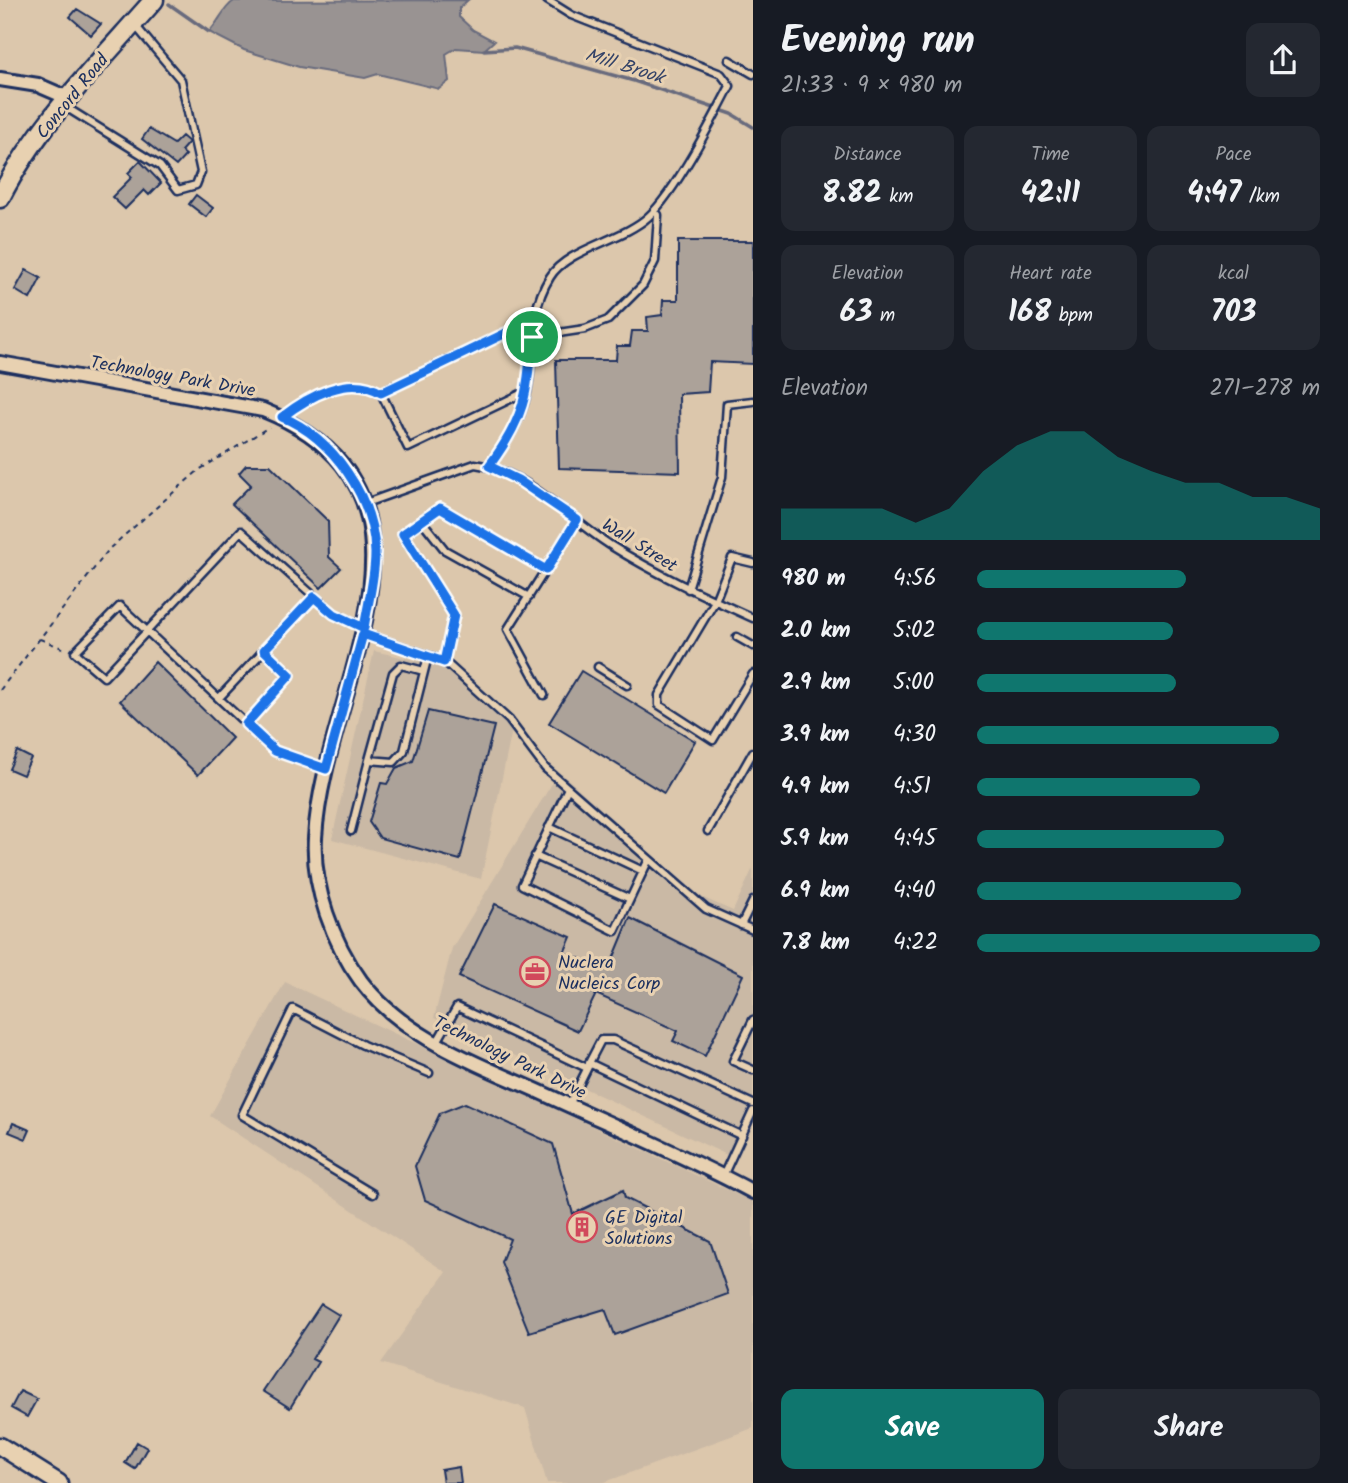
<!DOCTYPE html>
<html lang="en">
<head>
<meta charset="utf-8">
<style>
	body { margin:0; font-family:Kalam,sans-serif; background:#242831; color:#f1f3f6; height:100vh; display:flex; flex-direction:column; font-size:26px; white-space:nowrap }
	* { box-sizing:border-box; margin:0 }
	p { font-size:23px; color:#9ea1a6 }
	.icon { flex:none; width:38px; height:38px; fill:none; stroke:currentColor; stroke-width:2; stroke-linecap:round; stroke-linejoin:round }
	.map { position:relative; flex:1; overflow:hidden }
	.details { display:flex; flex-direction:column; background:#171b24; width:595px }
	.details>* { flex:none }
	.pin { position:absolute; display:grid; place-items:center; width:60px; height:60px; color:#fff; margin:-30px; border:4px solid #fff; border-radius:50%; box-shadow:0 2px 7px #0007 }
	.round { display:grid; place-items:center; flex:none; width:74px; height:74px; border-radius:14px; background:#242831 }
	.overview { display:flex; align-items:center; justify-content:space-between; height:119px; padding:0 28px }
	h1 { font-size:38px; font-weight:600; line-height:52px }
	.figures { display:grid; grid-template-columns:repeat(3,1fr); gap:10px; height:119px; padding:7px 28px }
	.figures div { display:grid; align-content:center; border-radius:14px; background:#242831; text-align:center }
	.figures b { font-size:30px; font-weight:600 }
	.figures small { font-size:19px; font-weight:400 }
	.figures p { font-size:19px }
	.chart { height:196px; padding:14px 28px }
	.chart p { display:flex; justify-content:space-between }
	.chart svg { width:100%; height:126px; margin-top:7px; fill:#0f766e; opacity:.7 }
	.button { display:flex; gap:14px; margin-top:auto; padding:14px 28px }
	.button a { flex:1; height:80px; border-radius:14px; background:#0f766e; color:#fff; font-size:28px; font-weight:600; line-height:80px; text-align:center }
	.button a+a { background:#242831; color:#f1f3f6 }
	ul { padding:0 28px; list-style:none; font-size:23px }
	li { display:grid; grid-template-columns:112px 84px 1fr; align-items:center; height:52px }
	li i { height:18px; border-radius:9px; background:#0f766e }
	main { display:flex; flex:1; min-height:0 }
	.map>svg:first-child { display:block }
	.built { fill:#cab9a5 }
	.water { fill:#999392; stroke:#676b7d; stroke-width:2 }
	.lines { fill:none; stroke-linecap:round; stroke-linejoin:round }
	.stream { stroke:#676b7d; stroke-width:3.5 }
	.building { fill:#aca299; stroke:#1b2f5e; stroke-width:2 }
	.service-casing { stroke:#1b2f5e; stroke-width:11 }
	.minor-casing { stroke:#1b2f5e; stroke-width:18 }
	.tertiary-casing { stroke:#1b2f5e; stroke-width:21 }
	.secondary-casing { stroke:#1b2f5e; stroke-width:23 }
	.path { stroke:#1b2f5e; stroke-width:2; stroke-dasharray:5 5; stroke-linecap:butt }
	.service { stroke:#e8d1b1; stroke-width:6 }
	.minor { stroke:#e8d1b1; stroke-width:12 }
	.tertiary { stroke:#e8d1b1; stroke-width:16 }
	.secondary { stroke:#e8d1b1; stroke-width:18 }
	.route-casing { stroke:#fff; stroke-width:14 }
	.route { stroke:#1a73e8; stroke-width:9 }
	.labels { text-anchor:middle; stroke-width:6; stroke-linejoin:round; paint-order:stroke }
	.street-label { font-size:18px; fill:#1b2f5e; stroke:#e8d1b1 }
	.poi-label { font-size:18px; fill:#1b2f5e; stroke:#e8d1b1; text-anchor:start }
	.water-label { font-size:19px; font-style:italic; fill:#344368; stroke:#e8d1b1 }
</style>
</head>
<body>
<main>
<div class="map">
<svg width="753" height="1483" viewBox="0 0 753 1483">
	<rect width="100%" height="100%" fill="#dcc7ac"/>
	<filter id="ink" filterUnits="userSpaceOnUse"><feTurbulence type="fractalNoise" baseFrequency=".0143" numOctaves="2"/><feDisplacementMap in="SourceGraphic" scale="14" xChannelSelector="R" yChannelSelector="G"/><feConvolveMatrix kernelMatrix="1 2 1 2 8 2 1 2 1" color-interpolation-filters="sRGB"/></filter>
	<g filter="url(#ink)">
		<path class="built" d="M374,651l67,15 72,59 -32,154 -149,-40z
			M562,774l135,121 36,16 20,-43v232l-26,55 -293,-137 18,-70 99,-163z
			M285,982l468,220v226l-151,55h-55l-22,-75 -144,-45 65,-91 -236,-156z"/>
		<path class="water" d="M468,0l-9,8v9l14,13 21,11 -10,9 -28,-2 -10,6 3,27 -10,8 -61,-15 -13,4 -66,-11 -55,-17 -35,-18c10,-10 14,-24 25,-31z"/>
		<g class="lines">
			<path class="stream" d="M169,4l40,28
				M484,50l31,-2 119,33 98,33 21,13"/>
		</g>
		<path class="building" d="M77,9l24,15 -10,11 -21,-18z
			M149,129l25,15 8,-8 7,6 -8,9 5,4 -10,11 -34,-27z
			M140,161l21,22 -12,12 -5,-5 -19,19 -13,-12 20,-20 -4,-4z
			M196,195l17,13 -7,9 -17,-13z
			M678,241h75v123l-43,-2 -2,30 -29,2 1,78 -121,-4 -3,-108h60l1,-14h13l2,-15h16l-1,-14 15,-2 1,-15h15z
			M26,270l15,8 -11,21 -15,-9z
			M246,465h24l58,56 1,36 12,11 -20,20 -89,-84 19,-19 -12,-12z
			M155,662l77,76 -34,37 -78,-74z
			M581,671l114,70 -31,52 -115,-70z
			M428,711l66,15 -34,134 -80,-22 -11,-16 12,-39 6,1 9,-16 17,-7z
			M17,751l14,7 -8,17 -14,-6z
			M495,904l76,33 -7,16 45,16 21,-51 113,57 -38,81 -32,-15 5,-10 -82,-37 -18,37 -119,-54z
			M465,1103l88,41 20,70 50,-24 2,8 85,43 18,53 -113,41 -10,-26 -76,23 -28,-70 9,-23 -85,-39 -10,-34 25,-53z
			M13,1123l17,7 -4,9 -17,-7z
			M321,1304l18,11 -27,44 6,3 -28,46 -27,-17z
			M20,1391l17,8 -10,18 -16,-9z
			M137,1442l10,6 -12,21 -10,-6z
			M459,1467l2,16h-18l-2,-13z"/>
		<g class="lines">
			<g class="service-casing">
				<path id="service" d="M729,60l24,14
					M64,106l96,60 18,24 18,-5 5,-13 -20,-92 -47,-56
					M532,337l53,-8 23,-9 35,-35 12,-24 3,-46
					M527,391l-119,57 -27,-55 152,-73
					M490,466c19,-27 35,-52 39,-86 5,-37 0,-69 21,-103 17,-28 73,-37 98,-60 27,-24 65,-98 82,-131l-9,-12 -150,-59 -24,-15
					M363,504l112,-40c53,7 92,54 135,81 46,29 94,51 143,73
					M422,521l23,29 84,47
					M753,563l-21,-5 -17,43 -56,94v10l54,35 40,-66
					M688,589l34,-112 5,-73 26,-3
					M364,634l80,27 65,59 36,48 161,141 47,21
					M737,637l16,9
					M444,661l10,-46 -51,-81 37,-26 106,62
					M598,667l29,18
					M544,695l-36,-66 69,-109
					M219,698l95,-101
					M246,724l44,-49 -26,-25
					M369,760l24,-87 8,-8 23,6
					M326,769l-51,-18 -155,-145 -45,46 29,25 137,-146 93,83 29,13
					M568,788l-46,97 93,46 34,-72
					M549,827l94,44
					M351,831l18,-71 25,2 10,-11 24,-95
					M708,831l45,-79
					M535,856l95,43
					M741,925l12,-24
					M753,1020l-20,41 20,9
					M437,1042l20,-35 130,61
					M569,1105l20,-40
					M742,1136l-153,-73 12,-23h12l140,64
					M723,1176l30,-65
					M373,1194l-131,-79 51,-106 70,36 66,28"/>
			</g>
			<g class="minor-casing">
				<path id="minor" d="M0,79l38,6 30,13
					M0,363l263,47c205,83 60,278 52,428 -3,48 18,105 46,143 43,57 117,83 179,111 71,33 144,63 213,100"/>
			</g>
			<g class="tertiary-casing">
				<path id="tertiary" d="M0,1446l59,37"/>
			</g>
			<g class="secondary-casing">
				<path id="secondary" d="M0,198c38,-75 99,-135 154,-198"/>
			</g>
			<path class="path" d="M290,411c22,-14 56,-35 82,-23
				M40,639l27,11
				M0,690l110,-142 89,-78 70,-43"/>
			<use href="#service" class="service"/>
			<use href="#minor" class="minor"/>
			<use href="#tertiary" class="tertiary"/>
			<use href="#secondary" class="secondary"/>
		</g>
	</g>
	<g class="lines" filter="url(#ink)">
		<g class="route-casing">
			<path id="route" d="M533,320c-6,66 -2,90 -44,146l29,14 59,40 -31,50 -106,-62 -37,26 51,81 -10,47 -81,-28 -37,135 -51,-18 -29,-27 44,-49 -26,-25 50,-53 20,17 30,14c4,-25 11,-50 11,-75 -1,-55 -42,-115 -93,-136 26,-20 67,-44 99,-24z"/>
		</g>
		<use href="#route" class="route"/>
	</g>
	<defs>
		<g id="office-ring" transform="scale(1.575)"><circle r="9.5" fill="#e8d1b1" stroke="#d1495b" stroke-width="1.5"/><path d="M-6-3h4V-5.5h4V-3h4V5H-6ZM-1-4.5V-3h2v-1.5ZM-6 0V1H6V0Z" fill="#d1495b"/></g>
		<g id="building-ring" transform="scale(1.575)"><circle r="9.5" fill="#e8d1b1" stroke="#d1495b" stroke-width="1.5"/><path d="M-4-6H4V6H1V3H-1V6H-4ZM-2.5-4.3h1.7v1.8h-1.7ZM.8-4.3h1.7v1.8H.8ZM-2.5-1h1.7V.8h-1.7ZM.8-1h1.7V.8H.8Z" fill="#d1495b"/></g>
	</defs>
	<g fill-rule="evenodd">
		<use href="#office-ring" x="535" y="972"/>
		<use href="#building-ring" x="582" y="1227"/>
	</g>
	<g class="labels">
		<g class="street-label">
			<text transform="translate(72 96) rotate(-51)" y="6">Concord Road</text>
			<text transform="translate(173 376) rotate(10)" y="6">Technology Park Drive</text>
			<text transform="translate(640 545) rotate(32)" y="6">Wall Street</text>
			<text transform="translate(510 1057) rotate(26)" y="6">Technology Park Drive</text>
		</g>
		<g class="poi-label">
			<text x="558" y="968">Nuclera<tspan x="558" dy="21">Nucleics Corp</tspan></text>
			<text x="605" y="1223">GE Digital<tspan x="605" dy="21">Solutions</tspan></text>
		</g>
		<g class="water-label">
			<text transform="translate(625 65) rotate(17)" y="7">Mill Brook</text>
		</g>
	</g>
</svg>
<div class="pin" style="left:532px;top:337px;background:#1e9e55"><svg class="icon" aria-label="arrive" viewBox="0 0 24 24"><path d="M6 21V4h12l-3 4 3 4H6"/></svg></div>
</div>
<section class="details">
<div class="overview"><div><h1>Evening run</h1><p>21:33 · 9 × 980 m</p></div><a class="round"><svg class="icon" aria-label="share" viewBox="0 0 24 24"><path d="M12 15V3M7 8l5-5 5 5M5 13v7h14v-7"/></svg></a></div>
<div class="figures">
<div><p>Distance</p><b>8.82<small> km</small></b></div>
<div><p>Time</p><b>42:11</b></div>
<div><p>Pace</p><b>4:47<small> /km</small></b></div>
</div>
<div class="figures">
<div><p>Elevation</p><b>63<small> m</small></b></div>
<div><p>Heart rate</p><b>168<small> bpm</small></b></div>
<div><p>kcal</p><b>703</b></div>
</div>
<div class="chart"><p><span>Elevation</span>271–278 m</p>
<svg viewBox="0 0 160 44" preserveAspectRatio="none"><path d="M0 44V33L10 33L20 33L30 33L40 38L50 33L60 20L70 11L80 6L90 6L100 15L110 20L120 24L130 24L140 29L150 29L160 33V44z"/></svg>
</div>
<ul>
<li><b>980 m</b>4:56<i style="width:61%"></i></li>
<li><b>2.0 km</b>5:02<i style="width:57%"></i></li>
<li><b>2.9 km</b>5:00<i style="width:58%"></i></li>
<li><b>3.9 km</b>4:30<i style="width:88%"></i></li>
<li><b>4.9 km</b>4:51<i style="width:65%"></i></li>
<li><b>5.9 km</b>4:45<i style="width:72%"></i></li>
<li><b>6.9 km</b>4:40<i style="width:77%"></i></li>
<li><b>7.8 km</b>4:22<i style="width:100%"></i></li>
</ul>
<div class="button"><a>Save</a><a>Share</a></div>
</section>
</main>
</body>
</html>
